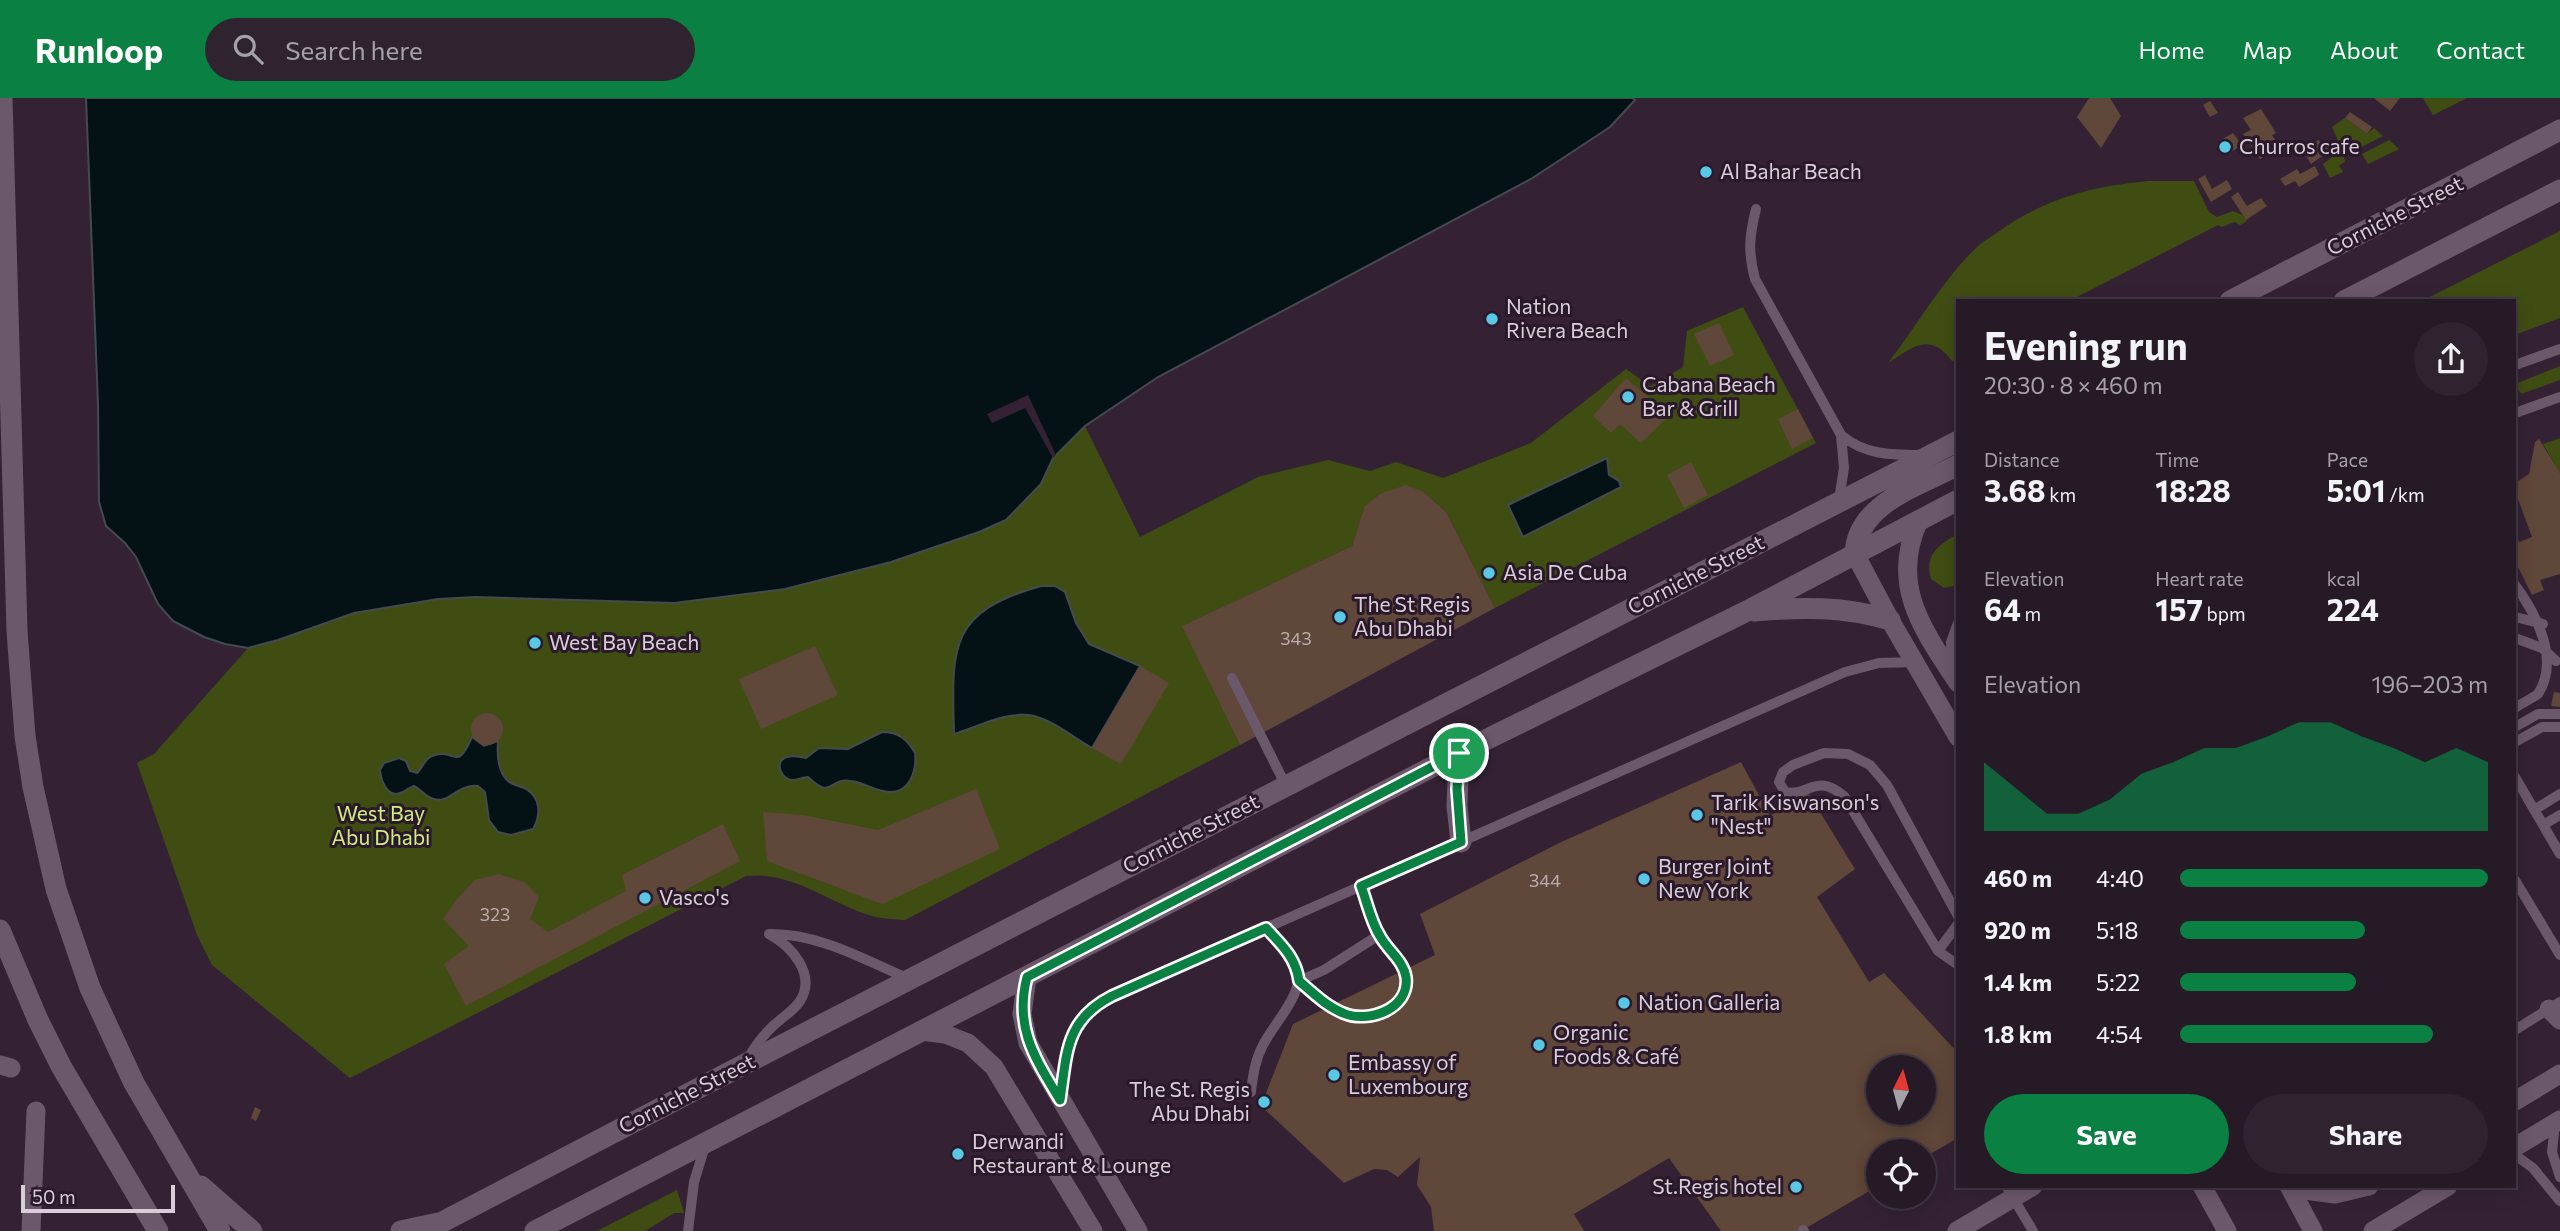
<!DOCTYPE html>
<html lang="en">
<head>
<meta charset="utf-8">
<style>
	body { margin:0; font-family:Commissioner,sans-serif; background:#2f232f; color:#f1f3f6; height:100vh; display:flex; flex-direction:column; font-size:26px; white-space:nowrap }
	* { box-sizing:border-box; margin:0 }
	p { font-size:23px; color:#a4a1a7 }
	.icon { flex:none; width:38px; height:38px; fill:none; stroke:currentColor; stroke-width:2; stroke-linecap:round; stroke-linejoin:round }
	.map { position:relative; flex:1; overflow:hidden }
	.panel { position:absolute; left:1956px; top:201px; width:560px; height:889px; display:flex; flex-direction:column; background:#271a27; border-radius:0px; box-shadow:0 4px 18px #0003,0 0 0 2px #433844 }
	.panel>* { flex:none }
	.needle { width:46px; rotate:6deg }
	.tools { position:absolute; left:1866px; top:957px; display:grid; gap:14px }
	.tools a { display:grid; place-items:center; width:70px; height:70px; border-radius:50%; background:#271a27; box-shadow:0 4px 18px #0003,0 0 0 2px #433844; font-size:35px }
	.scale { position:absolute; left:21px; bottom:18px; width:154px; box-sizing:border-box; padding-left:7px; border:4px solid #d9cdd8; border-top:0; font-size:19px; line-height:24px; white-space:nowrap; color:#d9cdd8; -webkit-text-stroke:5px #2a192a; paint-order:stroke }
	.pin { position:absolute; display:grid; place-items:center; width:60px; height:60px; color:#fff; margin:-30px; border:4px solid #fff; border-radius:50%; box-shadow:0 2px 7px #0007 }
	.round { display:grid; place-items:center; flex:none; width:74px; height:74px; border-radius:37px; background:#2f232f }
	.head { display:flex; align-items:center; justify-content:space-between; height:119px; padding:0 28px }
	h1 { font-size:38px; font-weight:700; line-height:52px }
	.metrics { display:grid; grid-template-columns:repeat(3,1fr); gap:10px; height:119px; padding:7px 28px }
	.metrics div { display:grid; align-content:center }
	.metrics b { font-size:30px; font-weight:700 }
	.metrics small { font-size:19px; font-weight:400 }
	.metrics p { font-size:19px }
	.chart { height:196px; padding:14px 28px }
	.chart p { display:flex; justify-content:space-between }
	.chart svg { width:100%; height:126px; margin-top:7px; fill:#0b8043; opacity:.7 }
	.button { display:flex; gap:14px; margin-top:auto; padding:14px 28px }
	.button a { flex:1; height:80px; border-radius:42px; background:#0b8043; color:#fff; font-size:28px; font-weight:700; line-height:80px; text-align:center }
	.button a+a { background:#2f232f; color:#f1f3f6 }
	ul { padding:0 28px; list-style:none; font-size:23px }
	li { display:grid; grid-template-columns:112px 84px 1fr; align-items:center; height:52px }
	li i { height:18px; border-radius:9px; background:#0b8043 }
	header { display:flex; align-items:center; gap:42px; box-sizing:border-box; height:98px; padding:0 35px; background:#0b8043; color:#fff }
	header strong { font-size:33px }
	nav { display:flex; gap:38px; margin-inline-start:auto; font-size:24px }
	.search { width:490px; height:63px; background:#2f232f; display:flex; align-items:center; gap:18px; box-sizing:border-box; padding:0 24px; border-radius:38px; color:#a4a1a7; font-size:26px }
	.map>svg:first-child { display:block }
	.green { fill:#3f4d13 }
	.water { fill:#051215; stroke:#454a50; stroke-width:2 }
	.pier { fill:#342234 }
	.building { fill:#5f4739; fill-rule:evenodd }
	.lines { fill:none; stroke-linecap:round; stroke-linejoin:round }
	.lane { stroke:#6c586b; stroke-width:10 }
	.street { stroke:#6c586b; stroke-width:19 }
	.secondary { stroke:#6c586b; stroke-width:21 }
	.route-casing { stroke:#fff; stroke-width:14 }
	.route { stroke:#0b8043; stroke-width:9 }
	.poi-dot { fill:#58c8e4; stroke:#2a192a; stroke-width:2.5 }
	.labels { text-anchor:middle; stroke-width:6; stroke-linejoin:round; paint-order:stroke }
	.number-label { font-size:18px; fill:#baacb0 }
	.poi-label { font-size:21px; fill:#d9cdd8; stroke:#2a192a; text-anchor:start }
	.street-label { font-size:21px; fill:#d9cdd8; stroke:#2a192a }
	.park-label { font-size:21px; fill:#d0ed83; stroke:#2a192a }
</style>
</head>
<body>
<header>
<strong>Runloop</strong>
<div class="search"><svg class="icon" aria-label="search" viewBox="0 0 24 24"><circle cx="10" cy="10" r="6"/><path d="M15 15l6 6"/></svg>Search here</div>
<nav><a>Home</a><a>Map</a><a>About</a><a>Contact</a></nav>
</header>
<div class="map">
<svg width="2560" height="1133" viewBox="0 0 2560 1133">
	<rect width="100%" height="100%" fill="#342234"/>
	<path class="green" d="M2423,0h44l-34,17z
		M2345,20l22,16 7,-6 9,8 -39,20 1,6 -6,3 4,7 -13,6 -7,-14 19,-14 -10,-23z
		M2389,42l10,9 -31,15 -6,-10z
		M2148,83h46l15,31 8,5 16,-6 9,4 5,6 -7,4 -5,-3 -13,5 -4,-2 -149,76h-111v57l-6,3c-22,-29 -38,-15 -64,2 27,-35 57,-86 88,-115 6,-6 15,-11 22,-16 48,-34 92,-45 150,-51z
		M2560,133v87l-45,17v-34h-93z
		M1743,209l73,136 -321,165 -49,-96 -22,-20 -60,15 -12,39 -169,80 57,119 -335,175c-10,-1 -23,-1 -33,-4 -43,-13 -79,-45 -126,-40l-396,202 -138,-113 -15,-30 -60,-172 17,-9 94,-106 30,-8 76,-27 84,-14 38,-2 198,6 111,-14 106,-27 88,-30 27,-12 35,-36 12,-26 32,-32 55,111 118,-60 70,-17 42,11 26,-9 47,16 88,-35 95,-74 24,17 33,-19 4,-36z
		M2560,268v14l-39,14 -6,-10z
		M2560,340v35l-17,-29z
		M1958,436v51l-14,3 -13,-9c-7,-24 8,-35 27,-45z
		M677,1092l7,23h-10l-29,18h-48z"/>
	<path class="water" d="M86,0h1547l2,2 -25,27 -79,52 -373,198 -73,49 -32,32 -12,26 -35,36 -27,12 -88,30 -106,27 -111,14 -198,-6 -38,2 -84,14 -76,27 -30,8 -23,-4 -21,-7 -31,-16 -15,-17 -22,-47 -11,-14 -19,-17 -7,-24 -1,-98z
		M1607,360l2,17 10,6 2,6 -98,50 -15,-32z
		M1041,488h14l10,6 11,31 13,21 51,22 -48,82c-18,-10 -38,-27 -58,-32 -26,-6 -56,11 -80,18 -2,-85 -7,-122 87,-148z
		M882,634c16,0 25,7 33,21 2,20 -7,44 -32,38 -11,-2 -21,-9 -32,-10 -23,-4 -18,20 -43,-4 -6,0 -12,4 -17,3 -13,-2 -22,-31 15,-22l13,-10 29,1z
		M472,639l12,9 14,-5c-1,13 -1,28 8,38 6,7 13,6 20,10 15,9 15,26 7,40l-22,6 -13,-3 -9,-12 -4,-28 -7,-6c-21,-2 -29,18 -44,13 -8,-2 -12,-9 -20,-13 -4,1 -7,4 -11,6 -15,8 -22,-11 -23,-22l4,-7 15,-5 7,3 4,10 7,2c6,-5 7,-14 15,-17 23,-9 24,18 40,-19z"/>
	<path class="pier" d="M1028,297l28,60 -3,3 -28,-50 -33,15 -5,-9z"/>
	<path class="building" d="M2089,0h21l11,18 -20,32 -24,-31z
		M2374,0h26l-10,13z
		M2210,3l8,12 -8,4 -7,-12z
		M2261,11l15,24 -4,2 7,11 -19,13 -17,-25 8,-4 -8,-12z
		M2350,14l22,15 -5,7 -22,-16z
		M2233,35l9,12 -14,9 -9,-13z
		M2319,42l3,6 8,-5 4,7 -23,16 -9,-15z
		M2315,68l4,9 -20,12 -4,-6 -10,5 -5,-7 17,-10 3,5z
		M2205,77l7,14 15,-9 5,9 -21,13 -13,-23z
		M2238,94l9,14 14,-8 6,8 -21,14 -15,-23z
		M1719,225l15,32 -24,11 -16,-32z
		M1626,280l43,38 -28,27 -21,-19 -9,9 -18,-17z
		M1798,311l15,29 -21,11 -14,-30z
		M2539,341l21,34v101l-20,6 4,10 -12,5 -17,-34v-27l4,8 13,-5 -17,-46v-8l14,-9 6,-32z
		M1691,364l17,33 -24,13 -17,-33z
		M1406,387l18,7 22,20 49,96 -255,137 -58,-119 170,-80 12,-39 16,-13z
		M815,548l23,49 -77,34 -22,-50z
		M1140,568l29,17 -48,81 -29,-16z
		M2554,594l6,1v14l-9,-1z
		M471 631a16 16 0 1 1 32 0a16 16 0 1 1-32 0Z
		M1741,664l29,54 37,-25 48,78 -38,28 52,85 15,-9 74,80v85l-35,20v-6h-45v34l-77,45h-80l-52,-73 -95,56 10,17h-150l-3,-24 -14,-22 3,-28 -22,20 -11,-7 -13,-1 -30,14 -83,-77 32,-82 142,-69 -15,-41 139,-71zM1878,970h45v45h-45z
		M976,691l24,60 -118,55 -115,-43 -4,-49 40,3 75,15z
		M723,726l17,37 -274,145 -22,-42 25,-18 -26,-27 14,-20 18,-19 24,-6 25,8 15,15 -9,22 18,13 78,-41 -4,-16z
		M255,1009l6,3 -5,11 -5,-3z"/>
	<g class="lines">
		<path class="lane" d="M1756,111c-7,28 -8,43 -1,70l86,156 3,33 -5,32
			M2515,267l45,-16
			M2515,315l45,-16
			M1841,337c24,20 50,20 79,20
			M2515,487c22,30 45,75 23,109 -7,5 -16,9 -23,14
			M2515,519l28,7
			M2515,540l27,10 14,13
			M1952,570l-1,-26 7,-19
			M1232,580l54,108
			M2515,629l23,-13h22
			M2515,644l27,-15h18
			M2515,679l45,77
			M2534,712l26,-16
			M2543,727l17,-10
			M2515,782l45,75
			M1361,788l18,49 -55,35 -25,11c14,12 27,25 44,32 29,12 71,-8 61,-43 -3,-12 -17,-25 -25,-35
			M1958,818l-71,-131 -17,-20 -22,-11 -24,-1 -31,12 -10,7 -4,10 6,10c24,5 30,-20 59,4l94,155 20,14
			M769,836c49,-1 94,25 138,44
			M1938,853l20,-27
			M2515,932l45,-28
			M748,960c9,-15 19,-28 32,-38 7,-6 15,-11 20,-19 17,-27 -9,-55 -31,-67
			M1251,994c2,-17 4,-32 12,-47 11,-22 43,-53 34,-78 -6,-15 -20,-28 -31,-39
			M1061,998c7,-46 5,-76 51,-100l733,-324 34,-9 36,-1
			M2555,1025l-3,29 8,25
			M2515,1057l18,13 27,33
			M2006,1088l27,45
			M1803,1132l1,1
			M688,1133l6,-49 11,-36"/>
		<path class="street" d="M1919,422c-30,65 4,110 39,163
			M1855,456l35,66 68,117
			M1027,879l-5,37 6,29 110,188
			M2549,911l11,11
			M921,933l24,3 23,9 26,24 99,164
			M0,967l11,3
			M2515,1003l45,-27
			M2515,1049l45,-27
			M2202,1088l25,45
			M2289,1088l24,45
			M2290,1090l45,6 34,-8
			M31,1133l5,-120
			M1957,1133l76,-45
			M2373,1133l75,-45"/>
		<path class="secondary" d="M2,0l15,533 8,105 8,51 23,102 34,99 44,95 86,148
			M2230,203l330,-171
			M2344,203l216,-111
			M1855,456c2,-51 64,-68 103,-89
			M1754,513c48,-4 90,-5 136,9
			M1459,655l-2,53 4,36
			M0,832l38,90 23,46 97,165
			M201,1088l51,45
			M401,1133l37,-8
			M425,1133l320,-167 1213,-623
			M535,1133l924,-478 286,-141 213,-112"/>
	</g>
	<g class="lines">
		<g class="route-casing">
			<path id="route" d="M1459,655l-2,36 4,53 -100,44c6,16 10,36 19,50 8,15 23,24 26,41 4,32 -38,47 -63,36 -17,-7 -30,-20 -44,-32 -3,-23 -17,-36 -33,-53l-154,68c-47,24 -45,57 -52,104 -25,-42 -46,-72 -33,-123z"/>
		</g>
		<use href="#route" class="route"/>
	</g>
	<g class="poi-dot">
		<circle cx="2225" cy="49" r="7"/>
		<circle cx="1706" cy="74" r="7"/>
		<circle cx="1492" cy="221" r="7"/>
		<circle cx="1628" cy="299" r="7"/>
		<circle cx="1489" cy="475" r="7"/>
		<circle cx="1340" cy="519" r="7"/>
		<circle cx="535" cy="545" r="7"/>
		<circle cx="1697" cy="717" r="7"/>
		<circle cx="1644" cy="781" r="7"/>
		<circle cx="645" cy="800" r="7"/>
		<circle cx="1624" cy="905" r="7"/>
		<circle cx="1539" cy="947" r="7"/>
		<circle cx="1334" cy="977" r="7"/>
		<circle cx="1264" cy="1004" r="7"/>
		<circle cx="958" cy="1056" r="7"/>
		<circle cx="1796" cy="1089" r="7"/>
	</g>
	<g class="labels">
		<g class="number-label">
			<text x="1296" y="547">343</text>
			<text x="1545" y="789">344</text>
			<text x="495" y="823">323</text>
		</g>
		<g class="poi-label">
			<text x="2239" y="56">Churros cafe</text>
			<text x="1720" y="81">Al Bahar Beach</text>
			<text x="1506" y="216">Nation<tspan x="1506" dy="24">Rivera Beach</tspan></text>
			<text x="1642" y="294">Cabana Beach<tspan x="1642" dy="24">Bar &amp; Grill</tspan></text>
			<text x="1503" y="482">Asia De Cuba</text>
			<text x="1354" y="514">The St Regis<tspan x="1354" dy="24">Abu Dhabi</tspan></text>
			<text x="549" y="552">West Bay Beach</text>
			<text x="1711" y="712">Tarik Kiswanson's<tspan x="1711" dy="24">"Nest"</tspan></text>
			<text x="1658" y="776">Burger Joint<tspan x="1658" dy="24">New York</tspan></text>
			<text x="659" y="807">Vasco's</text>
			<text x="1638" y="912">Nation Galleria</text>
			<text x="1553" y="942">Organic<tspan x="1553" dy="24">Foods &amp; Café</tspan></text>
			<text x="1348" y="972">Embassy of<tspan x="1348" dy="24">Luxembourg</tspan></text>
			<text x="1250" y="999" text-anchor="end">The St. Regis<tspan x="1250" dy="24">Abu Dhabi</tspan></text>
			<text x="972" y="1051">Derwandi<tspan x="972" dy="24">Restaurant &amp; Lounge</tspan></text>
			<text x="1782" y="1096" text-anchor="end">St.Regis hotel</text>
		</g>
		<g class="street-label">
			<text transform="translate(2395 118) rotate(-27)" y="7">Corniche Street</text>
			<text transform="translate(1696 477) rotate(-27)" y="7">Corniche Street</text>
			<text transform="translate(1191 736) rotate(-27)" y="7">Corniche Street</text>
			<text transform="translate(687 996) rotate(-27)" y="7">Corniche Street</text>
		</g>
		<g class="park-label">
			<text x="381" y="723">West Bay<tspan x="381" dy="24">Abu Dhabi</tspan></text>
		</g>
	</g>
</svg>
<div class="tools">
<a><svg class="needle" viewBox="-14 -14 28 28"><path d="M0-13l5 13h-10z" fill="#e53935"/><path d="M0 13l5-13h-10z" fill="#a4a1a7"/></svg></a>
<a><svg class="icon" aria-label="locate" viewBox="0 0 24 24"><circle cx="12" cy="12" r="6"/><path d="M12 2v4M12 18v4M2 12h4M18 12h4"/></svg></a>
</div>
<div class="scale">50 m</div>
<div class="pin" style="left:1459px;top:655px;background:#1e9e55"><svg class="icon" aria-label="arrive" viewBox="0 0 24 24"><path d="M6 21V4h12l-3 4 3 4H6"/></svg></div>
<section class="panel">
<div class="head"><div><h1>Evening run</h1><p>20:30 · 8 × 460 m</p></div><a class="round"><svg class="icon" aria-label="share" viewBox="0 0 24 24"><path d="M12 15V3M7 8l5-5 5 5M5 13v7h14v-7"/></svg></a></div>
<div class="metrics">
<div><p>Distance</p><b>3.68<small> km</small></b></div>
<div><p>Time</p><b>18:28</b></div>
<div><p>Pace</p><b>5:01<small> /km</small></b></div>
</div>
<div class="metrics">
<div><p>Elevation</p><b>64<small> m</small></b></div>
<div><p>Heart rate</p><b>157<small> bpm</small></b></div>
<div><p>kcal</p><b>224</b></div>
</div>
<div class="chart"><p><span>Elevation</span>196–203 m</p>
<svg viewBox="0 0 160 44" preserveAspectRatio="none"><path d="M0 44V20L10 29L20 38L30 38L40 33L50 24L60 20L70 15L80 15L90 11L100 6L110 6L120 11L130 15L140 20L150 15L160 20V44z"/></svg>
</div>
<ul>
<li><b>460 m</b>4:40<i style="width:100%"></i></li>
<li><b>920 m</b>5:18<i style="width:60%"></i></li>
<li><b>1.4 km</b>5:22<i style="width:57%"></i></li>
<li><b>1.8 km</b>4:54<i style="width:82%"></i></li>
</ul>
<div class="button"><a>Save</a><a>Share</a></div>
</section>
</div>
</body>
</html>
